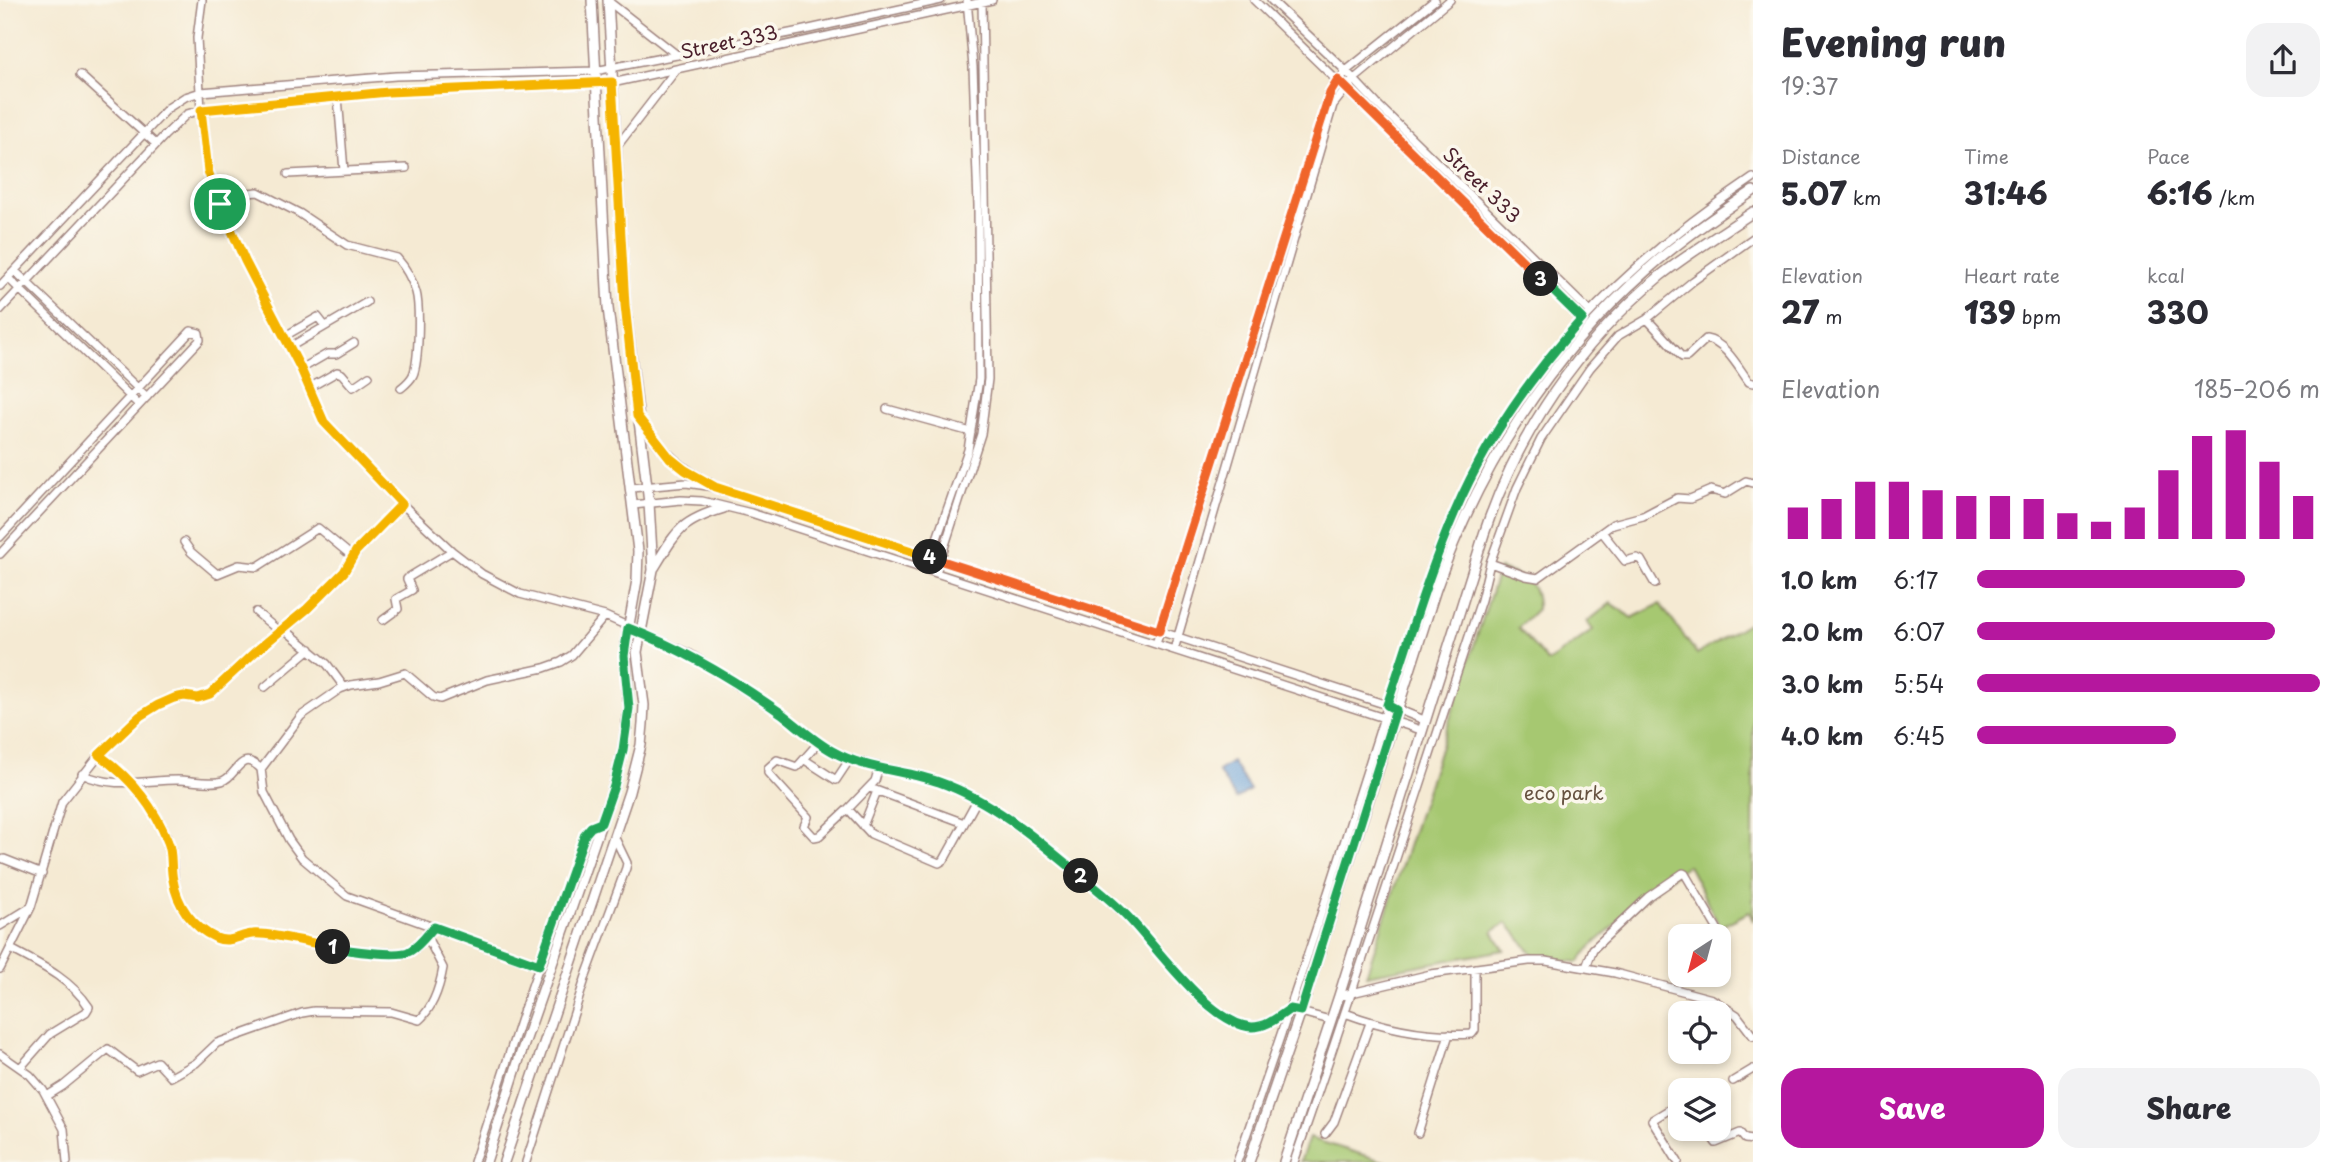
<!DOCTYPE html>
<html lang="en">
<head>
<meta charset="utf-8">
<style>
	body { margin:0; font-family:"Playpen Sans",sans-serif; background:#f2f2f3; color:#2b2b33; height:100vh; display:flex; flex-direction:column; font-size:26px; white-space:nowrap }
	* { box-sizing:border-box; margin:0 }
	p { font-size:23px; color:#7c7c81 }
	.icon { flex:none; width:38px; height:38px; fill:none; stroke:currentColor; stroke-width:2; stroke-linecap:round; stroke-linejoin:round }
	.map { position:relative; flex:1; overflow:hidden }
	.drawer { display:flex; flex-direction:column; background:#fff; width:595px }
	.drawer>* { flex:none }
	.needle { width:46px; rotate:216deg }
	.buttons { position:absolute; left:1668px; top:924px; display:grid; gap:14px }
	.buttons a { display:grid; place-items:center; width:63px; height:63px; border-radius:14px; background:#fff; box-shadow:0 4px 10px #0003; font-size:35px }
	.pin { position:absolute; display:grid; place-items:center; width:60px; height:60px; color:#fff; margin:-30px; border:4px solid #fff; border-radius:50%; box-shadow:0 2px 7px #0007 }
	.km { position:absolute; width:35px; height:35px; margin:-18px; border-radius:50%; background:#222; color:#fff; font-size:19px; line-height:35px; text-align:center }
	.round { display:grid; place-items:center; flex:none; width:74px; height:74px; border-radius:21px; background:#f2f2f3 }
	.headline { display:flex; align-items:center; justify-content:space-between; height:119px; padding:0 28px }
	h1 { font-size:38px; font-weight:800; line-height:52px }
	.metrics { display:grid; grid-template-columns:repeat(3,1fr); gap:10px; height:119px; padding:7px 28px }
	.metrics div { display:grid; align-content:center }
	.metrics b { font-size:30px; font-weight:800 }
	.metrics small { font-size:19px; font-weight:400 }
	.metrics p { font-size:19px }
	.chart { height:196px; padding:14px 28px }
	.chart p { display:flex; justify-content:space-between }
	.chart svg { width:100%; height:126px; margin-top:7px; stroke:#b5179e; stroke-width:6 }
	.action { display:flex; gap:14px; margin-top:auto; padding:14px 28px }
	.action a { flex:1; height:80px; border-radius:21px; background:#b5179e; color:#fff; font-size:28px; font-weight:800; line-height:80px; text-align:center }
	.action a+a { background:#f2f2f3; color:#2b2b33 }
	ul { padding:0 28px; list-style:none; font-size:23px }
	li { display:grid; grid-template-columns:112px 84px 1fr; align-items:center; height:52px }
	li i { height:18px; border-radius:9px; background:#b5179e }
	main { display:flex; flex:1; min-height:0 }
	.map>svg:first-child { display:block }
	.green { fill:#a6c871; stroke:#78744e; stroke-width:2 }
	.water { fill:#6aa0d7; stroke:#5a6081; stroke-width:2 }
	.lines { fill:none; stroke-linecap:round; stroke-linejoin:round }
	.minor-casing { stroke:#a0847f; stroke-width:10 }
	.major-casing { stroke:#a0847f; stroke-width:12 }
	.minor { stroke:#fff; stroke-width:7 }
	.major { stroke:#fff; stroke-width:9 }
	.split-1-casing { stroke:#fff; stroke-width:14 }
	.split-2-casing { stroke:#fff; stroke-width:14 }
	.split-3-casing { stroke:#fff; stroke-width:14 }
	.split-4-casing { stroke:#fff; stroke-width:14 }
	.split-5-casing { stroke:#fff; stroke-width:14 }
	.split-1 { stroke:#f5b400; stroke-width:9 }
	.split-2 { stroke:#22a559; stroke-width:9 }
	.split-3 { stroke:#22a559; stroke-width:9 }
	.split-4 { stroke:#f0652b; stroke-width:9 }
	.split-5 { stroke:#f5b400; stroke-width:9 }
	.labels { text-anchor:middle; stroke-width:7; stroke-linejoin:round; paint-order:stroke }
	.street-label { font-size:19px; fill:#4a1f2b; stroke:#fbf7ec }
	.park-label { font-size:19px; fill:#665240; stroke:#fbf7ec }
</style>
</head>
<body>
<main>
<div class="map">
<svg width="1753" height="1162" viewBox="0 0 1753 1162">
	<rect width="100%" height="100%" fill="#fbf7ec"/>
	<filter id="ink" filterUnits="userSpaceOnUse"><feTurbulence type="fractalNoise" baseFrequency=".0143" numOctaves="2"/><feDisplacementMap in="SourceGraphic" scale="14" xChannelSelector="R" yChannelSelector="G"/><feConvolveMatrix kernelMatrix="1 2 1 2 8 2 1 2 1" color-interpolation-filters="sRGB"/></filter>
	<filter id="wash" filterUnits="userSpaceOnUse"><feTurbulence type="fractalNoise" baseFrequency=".00686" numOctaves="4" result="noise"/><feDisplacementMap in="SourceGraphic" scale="28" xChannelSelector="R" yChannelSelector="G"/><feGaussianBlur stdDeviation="1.57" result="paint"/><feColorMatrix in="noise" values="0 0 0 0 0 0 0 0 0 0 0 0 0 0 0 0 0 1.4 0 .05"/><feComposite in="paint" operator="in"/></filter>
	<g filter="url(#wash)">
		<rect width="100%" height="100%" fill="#f5ead3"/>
		<path class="green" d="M1499,569c25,7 38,11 38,40l-19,19 30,34 45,-32 -6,-8 24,-19 21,15 28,-14 37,50 56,-34v301l-4,-9 -29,15 -32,-62c-29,19 -52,41 -78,65 -11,10 -23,18 -31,32l-43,-4 -29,-35 -14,8 11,19 -138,25z
			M1309,1138l77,24h-86z"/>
		<path class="water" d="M1232,762l18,28 -14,9 -18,-28z"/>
	</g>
	<g filter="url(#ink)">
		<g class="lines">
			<g class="minor-casing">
				<path id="minor" d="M202,0l-5,38 4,72 10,73 34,78 56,108 23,53 78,82 50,47 30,23 38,20 85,22 85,38 89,58 52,39 13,6c34,12 70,15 103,28 66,29 124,79 176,128 35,33 69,91 114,110 22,9 36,-3 53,-14l40,11
					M1254,0l328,319
					M1271,0l75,71 31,33 212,207
					M608,1l69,54
					M80,75l76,69
					M338,97l6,74
					M615,149l61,-79
					M288,174l118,-6
					M220,204l28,-11 10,-1 41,21 48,32 50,13c8,9 15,21 19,34 4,14 3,70 -3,83 -3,6 -7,9 -12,13
					M15,271l132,126
					M8,278l131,127
					M0,286l168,-178 17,-11 16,-5 195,-16 199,-5 205,-40 141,-31
					M0,310l164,-174 23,-22 14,-4 187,-18 224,-9 380,-83
					M1647,319l35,38h5l19,-18c19,3 32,28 43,43l4,1
					M285,336l33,-19 7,9
					M290,347l77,-45
					M301,369l26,-15h9l18,-11
					M309,388l28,-16 5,2 11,13 16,-11
					M887,409l84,23
					M631,488l55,-5 29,4 672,218 37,15
					M633,505l48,-5 21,1 49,12c224,73 447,147 670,217
					M1602,532l23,29 12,-3 4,2 14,24
					M0,537l191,-206 8,2 1,7 -200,214
					M184,542l7,10 26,22 22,-9 18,2 61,-39 35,29
					M1490,563l36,13 12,2 75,-54 30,-8 34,-18 13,1 21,-9 14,4 21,-13 7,2
					M926,570l42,-120 11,-71 -1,-174 -5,-138 -6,-67
					M936,573l45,-139 7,-55 -6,-379
					M256,612l24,20
					M383,620l15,-11 -2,-10 16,-9 -5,-11 2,-2 43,-26
					M284,629l43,35 17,23
					M1156,644l174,-551 16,-22 89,-71
					M1174,650l159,-545 20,-25 97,-80
					M265,687l45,-38
					M819,742l-22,25 -20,-7 -9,8v5l40,44 -4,9 10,11 5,-1 29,-27
					M99,755c30,22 60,54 71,92 7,27 -2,52 23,75 7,6 18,14 27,17 13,4 24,-6 36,-5 31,2 61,12 90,16 20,3 40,3 59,3l9,-4 15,-16
					M805,760l31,20 14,-21
					M879,767l-4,14 -27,28 23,25 68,29 5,-3 33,-60
					M261,769l40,-53 39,-27 11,-4 28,-4 26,-8 28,24 7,2 47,-19 57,-12 17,-6 11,-7 33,-39
					M82,774c32,15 62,6 96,6 14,0 30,5 44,1 16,-5 17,-33 39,-12l3,23 25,48 13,18 45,38 192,69
					M870,788l94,35
					M863,826l14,-35
					M4,859l38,15
					M0,926l31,-19 31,-105 37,-47 41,-39 18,-11 16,-7 10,-2 14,2 12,-4 45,-42 52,-43 37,-37 16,-25 42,-43
					M11,949c28,15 60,30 78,58l-3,5 -36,22 -30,34
					M1586,967l7,-18 55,-52 35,-24 2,1 33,56
					M0,969l31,-62
					M1339,996l92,-22 98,-13h17l69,12 97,26 25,16 16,21
					M1345,1013c40,15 85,24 127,21l3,-4v-62
					M0,1054l30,21 13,15 21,39 3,33
					M1733,1081l20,-12
					M47,1096l16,-10 45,-37 29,22 20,-9 14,15 25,-14 21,-20 85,-30 12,-2 77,1 28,8c14,-12 21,-35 24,-52l-17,-33
					M1706,1129l10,14 24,-10 5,6 8,1
					M1418,1133l31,-99
					M1325,1134l9,-12 36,-99
					M474,1162l50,-153 61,-175 6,-7 10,-4
					M526,1162l60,-186 40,-108 1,-5 -13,-27
					M1237,1162c40,-115 80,-231 116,-348 17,-53 34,-105 50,-158 16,-49 30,-99 52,-146 67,-143 168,-245 298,-332
					M1294,1162c65,-187 125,-375 187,-562l9,-37 27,-75 24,-49 49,-71 28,-32 29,-17 46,-38 60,-43
					M1678,1162l-26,-42 28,-17"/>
			</g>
			<g class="major-casing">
				<path id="major" d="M638,417c23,34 41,52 77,70
					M654,568c23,-38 27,-47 70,-60
					M486,1162l34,-106 94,-270 9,-36 6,-42 -4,-61 12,-67 1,-29 -30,-243 -16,-308
					M504,1162l125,-370 12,-47 2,-21 1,-19 -7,-53 16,-82 -4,-67 -24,-198 -17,-305
					M1249,1162l52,-151 135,-422c43,-122 113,-232 210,-318 33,-30 70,-55 107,-80
					M1284,1162l55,-166 145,-462c33,-100 95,-191 176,-258 29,-23 62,-43 93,-64"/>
			</g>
			<use href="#minor" class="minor"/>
			<use href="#major" class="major"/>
		</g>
	</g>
	<g class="lines" filter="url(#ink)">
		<g class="split-1-casing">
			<path id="split-1" d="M220,204l25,57 56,108 23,53 78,82 -46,47 -12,21 -37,37 -52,43 -45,42 -12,4 -14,-2 -10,2 -16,7 -18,11 -41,39c31,22 55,51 69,87 5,12 2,25 5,38 4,25 19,47 43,58 14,6 23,-3 37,-4 14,-2 63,10 80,13"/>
		</g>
		<g class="split-2-casing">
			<path id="split-2" d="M333,947c13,3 67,11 77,4 9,-5 17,-16 24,-24l105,38 46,-131 6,-7 10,-4 13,-37 9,-36 6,-42 -5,-52 4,-28c55,21 105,51 153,85 17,13 33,28 51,38 33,19 73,19 107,31 54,19 99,58 142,94"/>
		</g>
		<g class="split-3-casing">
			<path id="split-3" d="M1081,876c15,12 31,25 45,39 28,28 84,110 126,112 15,0 26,-10 38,-18l11,2 95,-301 -9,-5c22,-64 40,-129 67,-191 30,-71 77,-138 128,-195l-41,-40"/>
		</g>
		<g class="split-4-casing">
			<path id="split-4" d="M930,557l229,74 171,-538 8,-13 203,199"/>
		</g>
		<g class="split-5-casing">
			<path id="split-5" d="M220,204l-12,-33 -7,-61 187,-18 224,-10 13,223 12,111 33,42 15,12 30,17 215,70"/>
		</g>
		<use href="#split-1" class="split-1"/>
		<use href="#split-2" class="split-2"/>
		<use href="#split-3" class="split-3"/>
		<use href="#split-4" class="split-4"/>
		<use href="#split-5" class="split-5"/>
	</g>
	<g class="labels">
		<g class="street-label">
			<text transform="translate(729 42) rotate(-12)" y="7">Street 333</text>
			<text transform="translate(1482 185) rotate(44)" y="7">Street 333</text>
		</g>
		<g class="park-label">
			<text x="1564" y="800">eco park</text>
		</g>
	</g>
</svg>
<div class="buttons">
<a><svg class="needle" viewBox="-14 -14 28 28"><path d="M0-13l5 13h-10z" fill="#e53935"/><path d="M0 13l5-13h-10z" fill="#7c7c81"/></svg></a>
<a><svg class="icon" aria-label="locate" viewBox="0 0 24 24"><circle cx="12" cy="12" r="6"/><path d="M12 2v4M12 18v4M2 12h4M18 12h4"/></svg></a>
<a><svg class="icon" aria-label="layers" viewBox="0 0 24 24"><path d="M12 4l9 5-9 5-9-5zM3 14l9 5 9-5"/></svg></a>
</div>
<div class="pin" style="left:220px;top:204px;background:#1e9e55"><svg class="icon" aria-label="arrive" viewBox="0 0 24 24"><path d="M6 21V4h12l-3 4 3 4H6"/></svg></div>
<b class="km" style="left:333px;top:947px">1</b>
<b class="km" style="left:1081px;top:876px">2</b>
<b class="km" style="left:1541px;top:279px">3</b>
<b class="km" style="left:930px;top:557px">4</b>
</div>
<section class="drawer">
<div class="headline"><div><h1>Evening run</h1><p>19:37</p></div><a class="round"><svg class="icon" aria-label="share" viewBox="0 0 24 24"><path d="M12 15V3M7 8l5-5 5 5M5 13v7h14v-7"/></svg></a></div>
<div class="metrics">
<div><p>Distance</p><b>5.07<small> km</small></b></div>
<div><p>Time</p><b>31:46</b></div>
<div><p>Pace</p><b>6:16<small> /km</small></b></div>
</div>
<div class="metrics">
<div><p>Elevation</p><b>27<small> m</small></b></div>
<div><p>Heart rate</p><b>139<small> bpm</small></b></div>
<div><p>kcal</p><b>330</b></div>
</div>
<div class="chart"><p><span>Elevation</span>185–206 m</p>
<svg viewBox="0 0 160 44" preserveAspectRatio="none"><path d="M5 44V33M15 44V30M25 44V24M35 44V24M45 44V27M55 44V29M65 44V29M75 44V30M85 44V35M95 44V38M105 44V33M115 44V20M125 44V8M135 44V6M145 44V17M155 44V29"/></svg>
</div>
<ul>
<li><b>1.0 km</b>6:17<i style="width:78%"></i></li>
<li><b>2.0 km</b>6:07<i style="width:87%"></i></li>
<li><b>3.0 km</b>5:54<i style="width:100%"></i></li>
<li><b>4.0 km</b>6:45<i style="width:58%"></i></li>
</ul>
<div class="action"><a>Save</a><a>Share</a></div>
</section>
</main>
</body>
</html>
